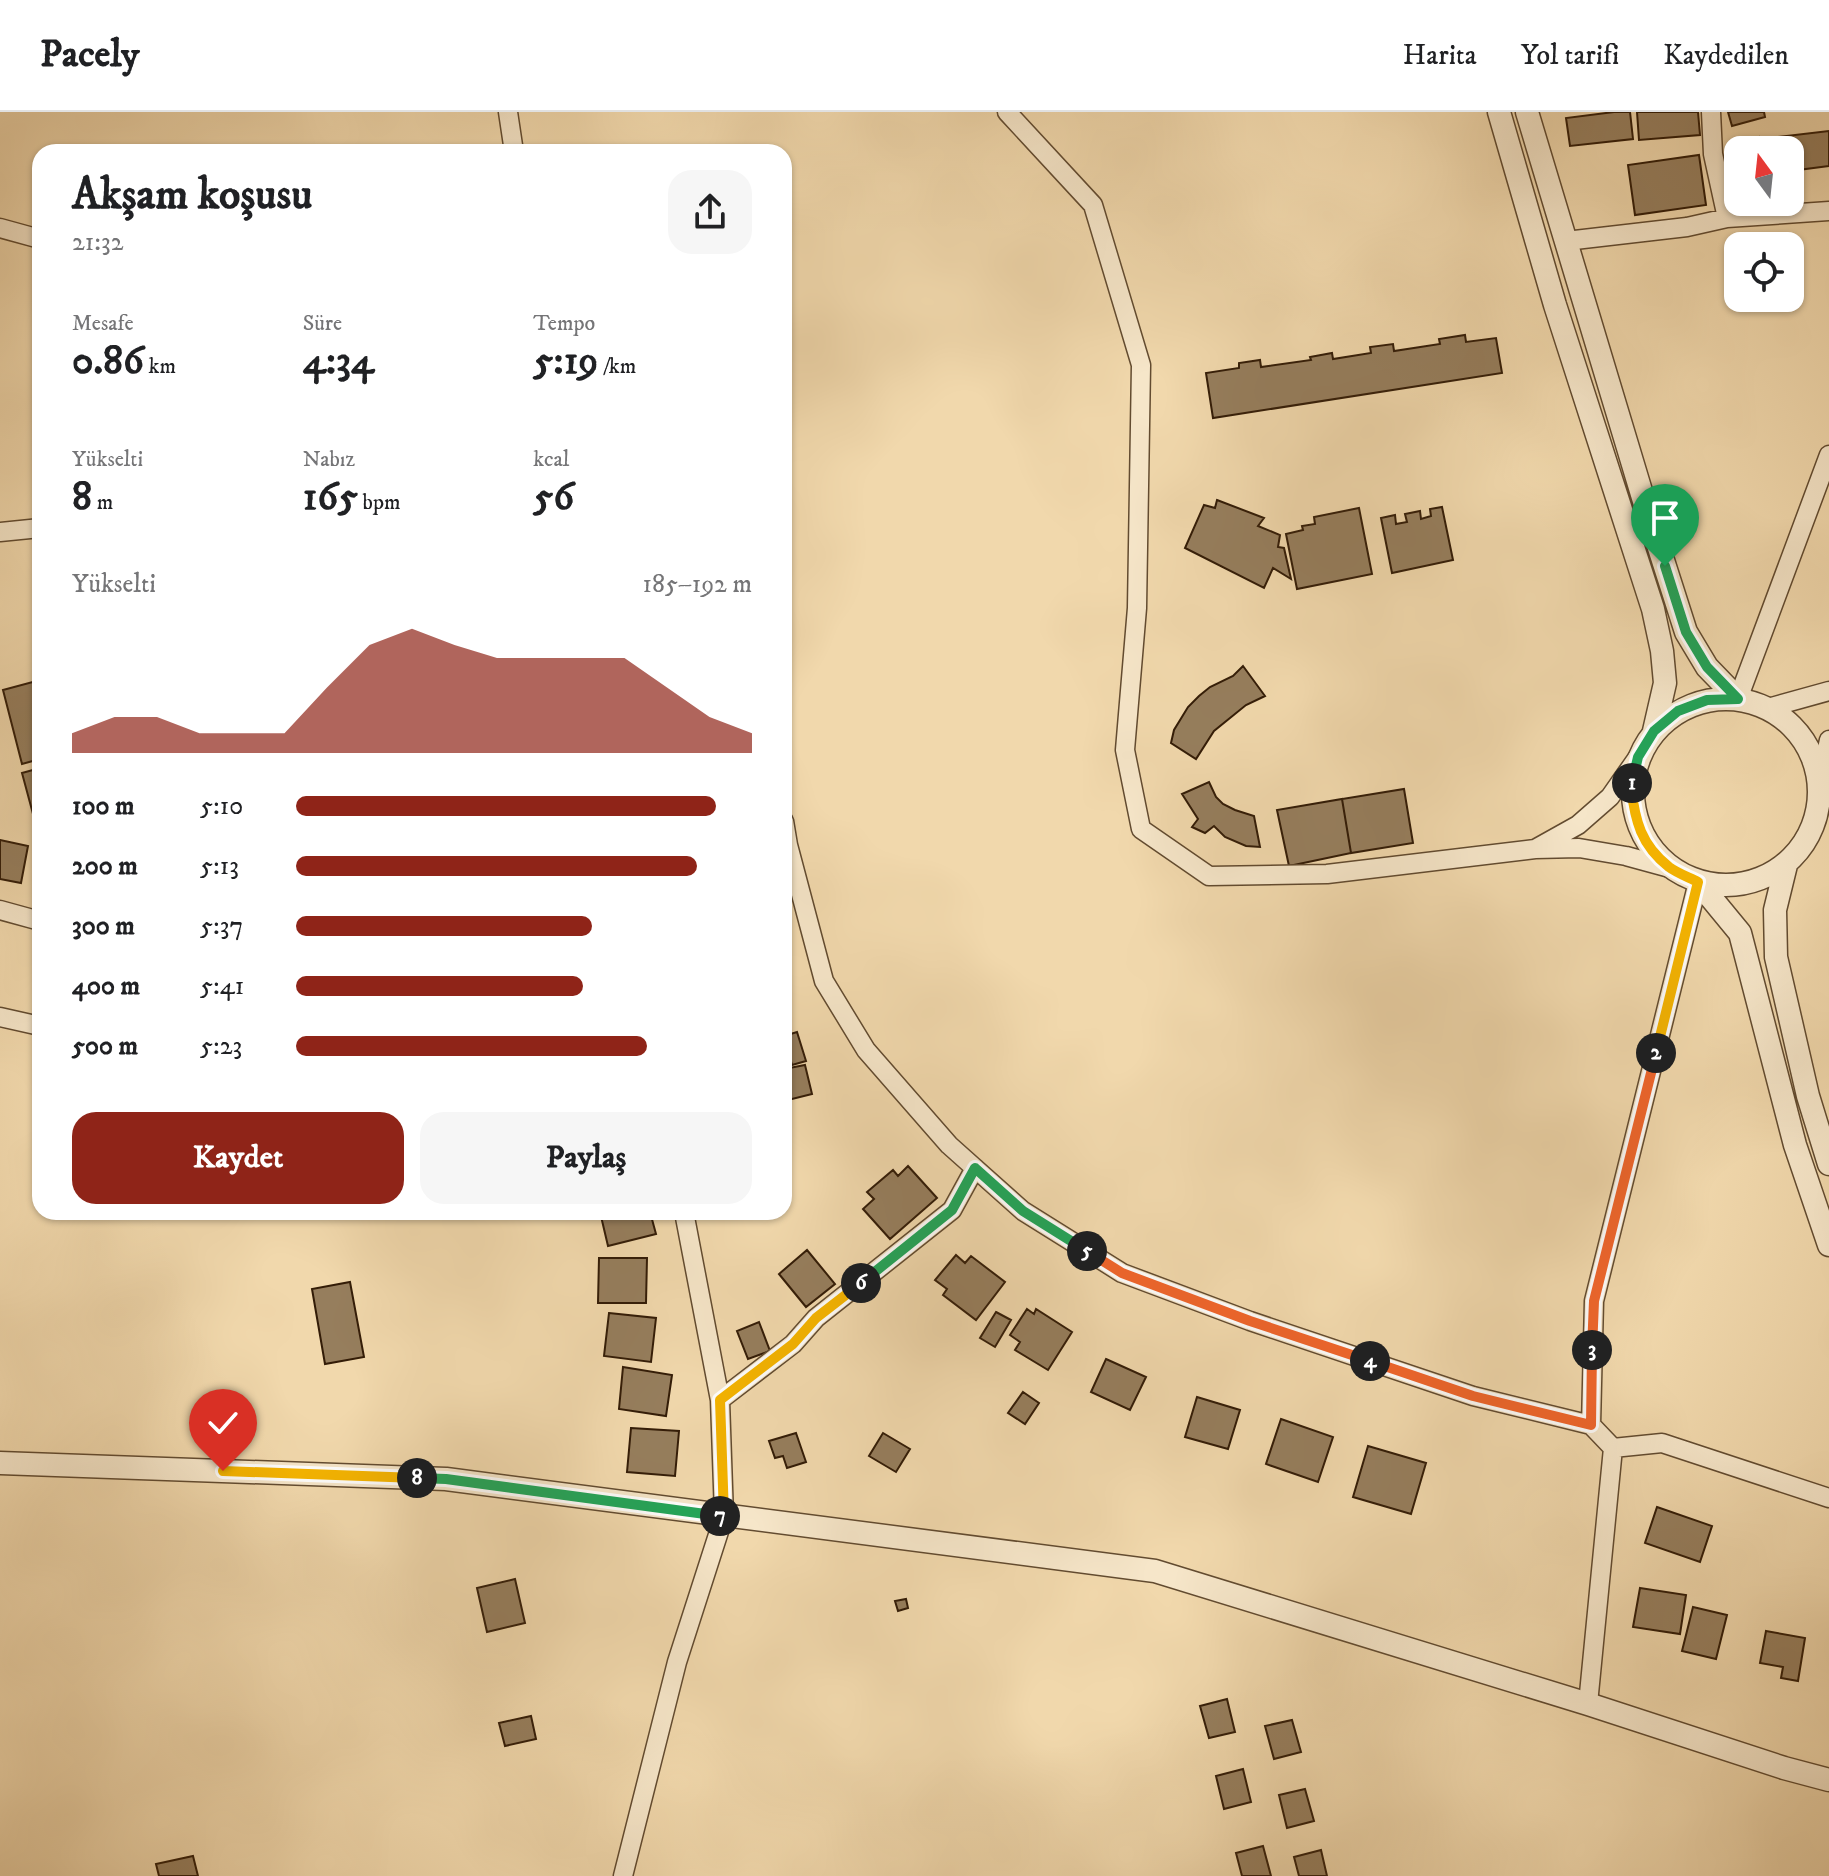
<!DOCTYPE html>
<html lang="tr">
<head>
<meta charset="utf-8">
<style>
	body { margin:0; font-family:"IM FELL DW Pica",serif; background:#f6f6f6; color:#202124; height:100vh; display:flex; flex-direction:column; font-size:30px; white-space:nowrap }
	* { box-sizing:border-box; margin:0 }
	p { font-size:26px; color:#757577 }
	.icon { flex:none; width:44px; height:44px; fill:none; stroke:currentColor; stroke-width:2; stroke-linecap:round; stroke-linejoin:round }
	.map { position:relative; flex:1; overflow:hidden }
	.panel { position:absolute; left:32px; top:32px; width:760px; height:1076px; display:flex; flex-direction:column; background:#fff; border-radius:24px; box-shadow:0 2px 6px #0004 }
	.panel>* { flex:none }
	.needle { width:52px; rotate:345deg }
	.controls { position:absolute; left:1724px; top:24px; display:grid; gap:16px }
	.controls a { display:grid; place-items:center; width:80px; height:80px; border-radius:16px; background:#fff; box-shadow:0 2px 6px #0004; font-size:40px }
	.pin { position:absolute; display:grid; place-items:center; width:68px; height:68px; color:#fff; margin:-82px -34px; border-radius:50% 50% 50% 0; rotate:-45deg; box-shadow:0 0 8px #0007 }
	.pin .icon { rotate:45deg }
	.km { position:absolute; width:40px; height:40px; margin:-20px; border-radius:50%; background:#222; color:#fff; font-size:22px; line-height:40px; text-align:center }
	.round { display:grid; place-items:center; flex:none; width:84px; height:84px; border-radius:24px; background:#f6f6f6 }
	.head { display:flex; align-items:center; justify-content:space-between; height:136px; padding:0 40px }
	h1 { font-size:44px; font-weight:700; line-height:60px }
	.metrics { display:grid; grid-template-columns:repeat(3,1fr); gap:12px; height:136px; padding:8px 40px }
	.metrics div { display:grid; align-content:center }
	.metrics b { font-size:40px; font-weight:700 }
	.metrics small { font-size:22px; font-weight:400 }
	.metrics p { font-size:22px }
	.chart { height:224px; padding:16px 40px }
	.chart p { display:flex; justify-content:space-between }
	.chart svg { width:100%; height:144px; margin-top:8px; fill:#8f2418; opacity:.7 }
	.action { display:flex; gap:16px; margin-top:auto; padding:16px 40px }
	.action a { flex:1; height:92px; border-radius:24px; background:#8f2418; color:#fff; font-size:32px; font-weight:700; line-height:92px; text-align:center }
	.action a+a { background:#f6f6f6; color:#202124 }
	ul { padding:0 40px; list-style:none; font-size:26px }
	li { display:grid; grid-template-columns:128px 96px 1fr; align-items:center; height:60px }
	li i { height:20px; border-radius:10px; background:#8f2418 }
	header { display:flex; align-items:center; gap:48px; box-sizing:border-box; height:112px; padding:0 40px; background:#fff; border-bottom:2px solid #e0e0e0 }
	header strong { font-size:38px }
	nav { display:flex; gap:44px; margin-inline-start:auto; font-size:28px }
	.map>svg:first-child { display:block }
	.building { fill:#967e5d; stroke:#331c07; stroke-width:2 }
	.lines { fill:none; stroke-linecap:round; stroke-linejoin:round }
	.minor-casing { stroke:#624b30; stroke-width:21 }
	.tertiary-casing { stroke:#624b30; stroke-width:25 }
	.minor { stroke:#f6e6c9; stroke-width:18 }
	.tertiary { stroke:#f6e6c9; stroke-width:22 }
	.split-1-casing { stroke:#fff; stroke-width:16 }
	.split-2-casing { stroke:#fff; stroke-width:16 }
	.split-3-casing { stroke:#fff; stroke-width:16 }
	.split-4-casing { stroke:#fff; stroke-width:16 }
	.split-5-casing { stroke:#fff; stroke-width:16 }
	.split-6-casing { stroke:#fff; stroke-width:16 }
	.split-7-casing { stroke:#fff; stroke-width:16 }
	.split-8-casing { stroke:#fff; stroke-width:16 }
	.split-9-casing { stroke:#fff; stroke-width:16 }
	.split-1 { stroke:#22a559; stroke-width:10 }
	.split-2 { stroke:#f5b400; stroke-width:10 }
	.split-3 { stroke:#f0652b; stroke-width:10 }
	.split-4 { stroke:#f0652b; stroke-width:10 }
	.split-5 { stroke:#f0652b; stroke-width:10 }
	.split-6 { stroke:#22a559; stroke-width:10 }
	.split-7 { stroke:#f5b400; stroke-width:10 }
	.split-8 { stroke:#22a559; stroke-width:10 }
	.split-9 { stroke:#f5b400; stroke-width:10 }
</style>
</head>
<body>
<header>
<strong>Pacely</strong>
<nav><a>Harita</a><a>Yol tarifi</a><a>Kaydedilen</a></nav>
</header>
<div class="map">
<svg width="1829" height="1764" viewBox="0 0 1829 1764">
	<rect width="100%" height="100%" fill="#f1d8ac"/>
	<filter id="stains"><feTurbulence type="fractalNoise" baseFrequency=".0025" numOctaves="4"/><feColorMatrix values="0 0 0 0 .2 0 0 0 0 .09 0 0 0 0 .02 0 0 0 .5 -.17"/></filter>
	<radialGradient id="worn" r=".72"><stop offset=".6" stop-color="#630" stop-opacity="0"/><stop offset="1" stop-color="#630" stop-opacity=".3"/></radialGradient>
	<path class="building" d="M1614,0h16l3,27 -63,7 -4,-28z
		M1637,0h61l2,23 -61,5z
		M1728,0h36l1,5 -33,9z
		M1829,19v35l-39,5v-21h-11l-2,-13z
		M1759,25l3,13h-24l-1,28 -10,-32z
		M1699,43l7,50 -71,10 -7,-50z
		M1465,223l1,7 30,-4 6,35 -289,45 -7,-45 33,-5v-5l21,-3 1,7 50,-7 -1,-3 22,-4 1,6 38,-6 -1,-6 23,-3 1,7 46,-7 -1,-5z
		M1217,388l47,18 -6,8 22,9 -2,12 6,1 7,31 -18,-11 -9,20 -79,-40 19,-43 11,3z
		M1442,395l11,53 -61,13 -11,-55 14,-3 1,9 11,-2 -2,-8 15,-3 1,8 10,-3 -1,-7z
		M1359,396l13,66 -75,15 -11,-55 17,-4 -1,-4 13,-2 -1,-7z
		M1243,554l22,30 -19,9 -32,26 -18,28 -25,-16 3,-13 14,-23 11,-11 11,-9 23,-11z
		M40,568v79l-18,5 -19,-74z
		M40,656v72l-18,-67z
		M1209,670l7,15 7,7 12,6 19,6 6,31 -14,-1 -21,-9 -11,-11 -9,7 -13,-6 6,-8 -16,-25z
		M1404,677l9,54 -62,10 -9,-54z
		M1342,687l9,54 -62,13 -12,-56z
		M0,728l28,6 -7,37 -21,-4z
		M797,920l9,29 -14,4 -8,-29z
		M805,953l7,29 -28,7v-32z
		M908,1054l29,32 -47,41 -27,-30 11,-10 -7,-7 26,-22 5,6z
		M600,1100h50l6,22 -48,12z
		M807,1138l28,34 -29,23 -27,-33z
		M956,1143l9,8 6,-7 34,26 -29,38 -33,-25 4,-6 -12,-9z
		M599,1146h48l-1,45h-48z
		M350,1170l14,75 -39,7 -13,-75z
		M1027,1197l7,5 2,-5 36,23 -24,38 -33,-20 5,-8 -10,-7z
		M996,1200l15,8 -16,27 -15,-9z
		M609,1201l47,5 -5,44 -47,-6z
		M759,1210l11,29 -22,8 -11,-28z
		M1106,1247l40,18 -16,33 -39,-18z
		M623,1255l49,8 -6,41 -47,-7z
		M1023,1280l16,11 -14,21 -17,-11z
		M1197,1285l43,13 -12,39 -43,-12z
		M1281,1307l52,18 -15,45 -52,-18z
		M631,1316l48,3 -4,45 -48,-4z
		M796,1321l10,29 -19,6 -4,-12 -8,2 -6,-17z
		M883,1321l27,16 -14,23 -27,-16z
		M1368,1334l58,17 -15,51 -58,-17z
		M1657,1395l55,19 -12,36 -55,-19z
		M515,1467l10,44 -38,9 -10,-44z
		M1640,1476l46,7 -6,39 -47,-7z
		M906,1487l2,9 -10,3 -3,-10z
		M1693,1495l34,8 -11,44 -34,-8z
		M1766,1519l39,7 -7,43 -17,-3 2,-11 -23,-4z
		M1227,1587l8,33 -26,6 -9,-32z
		M531,1604l5,23 -31,7 -6,-23z
		M1292,1608l9,32 -27,7 -9,-33z
		M1243,1657l8,33 -27,7 -8,-33z
		M1305,1677l9,32 -27,7 -8,-33z
		M1263,1734l8,30h-29l-6,-23z
		M1321,1738l6,26h-28l-5,-19z
		M193,1744l5,20h-39l-3,-12z"/>
	<g class="lines">
		<g class="minor-casing">
			<path id="minor" d="M508,0l6,40
				M1007,0l86,93 48,160 -4,243 -12,142 16,79 68,47 118,-2 208,-25
				M1711,0l2,42 14,64
				M0,116l40,11
				M1566,129l121,-14 40,-9 102,-7
				M0,420l40,-4
				M1738,587l91,-244
				M1768,596l61,-17
				M1638,645l-28,40 -32,28 -43,24 44,-1 47,8 44,12
				M1820,670l9,-42
				M784,709l4,24 36,136 42,69 83,95 74,66 99,62 128,48 223,75 118,29 22,23 -25,256
				M0,798l40,11
				M0,905l40,9
				M720,1288l73,-56 23,-26 136,-108 23,-42
				M1591,1313l3,-124 104,-419
				M1613,1336l49,-5 167,55
				M623,1764l54,-214 47,-146 -4,-116 -36,-188"/>
		</g>
		<g class="tertiary-casing">
			<path id="tertiary" d="M1499,0l56,193 98,304 9,42 3,32 -11,48
				M1527,0l117,389 42,131 21,35 31,32
				M1633 680a93 93 0 1 1 186 0a93 93 0 1 1-186 0Z
				M1786,753l-11,45 1,47 32,139 21,68
				M1698,770l42,51 55,212 34,100
				M0,1351l446,16 709,92 433,133 196,64 45,12"/>
		</g>
		<use href="#minor" class="minor"/>
		<use href="#tertiary" class="tertiary"/>
	</g>
	<g class="lines">
		<g class="split-1-casing">
			<path id="split-1" d="M1632,671l6,-26 16,-26 24,-20 29,-11 31,-1 -31,-32 -21,-35 -21,-66"/>
		</g>
		<g class="split-2-casing">
			<path id="split-2" d="M1632,671l-1,4c4,34 10,58 38,80 8,6 19,10 29,15l-42,171"/>
		</g>
		<g class="split-3-casing">
			<path id="split-3" d="M1592,1238l2,-49 62,-248"/>
		</g>
		<g class="split-4-casing">
			<path id="split-4" d="M1370,1249l103,35 118,29 1,-75"/>
		</g>
		<g class="split-5-casing">
			<path id="split-5" d="M1087,1139l35,22 128,48 120,40"/>
		</g>
		<g class="split-6-casing">
			<path id="split-6" d="M861,1171l91,-73 23,-42 48,43 64,40"/>
		</g>
		<g class="split-7-casing">
			<path id="split-7" d="M720,1404h4l-4,-116 73,-56 23,-26 45,-35"/>
		</g>
		<g class="split-8-casing">
			<path id="split-8" d="M417,1366l29,1 274,37"/>
		</g>
		<g class="split-9-casing">
			<path id="split-9" d="M223,1359l194,7"/>
		</g>
		<use href="#split-1" class="split-1"/>
		<use href="#split-2" class="split-2"/>
		<use href="#split-3" class="split-3"/>
		<use href="#split-4" class="split-4"/>
		<use href="#split-5" class="split-5"/>
		<use href="#split-6" class="split-6"/>
		<use href="#split-7" class="split-7"/>
		<use href="#split-8" class="split-8"/>
		<use href="#split-9" class="split-9"/>
	</g>
	<rect width="100%" height="100%" filter="url(#stains)"/>
	<rect width="100%" height="100%" fill="url(#worn)"/>
</svg>
<div class="controls">
<a><svg class="needle" viewBox="-14 -14 28 28"><path d="M0-13l5 13h-10z" fill="#e53935"/><path d="M0 13l5-13h-10z" fill="#757577"/></svg></a>
<a><svg class="icon" aria-label="locate" viewBox="0 0 24 24"><circle cx="12" cy="12" r="6"/><path d="M12 2v4M12 18v4M2 12h4M18 12h4"/></svg></a>
</div>
<div class="pin" style="left:1665px;top:454px;background:#1e9e55"><svg class="icon" aria-label="arrive" viewBox="0 0 24 24"><path d="M6 21V4h12l-3 4 3 4H6"/></svg></div>
<div class="pin" style="left:223px;top:1359px;background:#d93025"><svg class="icon" aria-label="check" viewBox="0 0 24 24"><path d="M5 12l5 5 9-10"/></svg></div>
<b class="km" style="left:1632px;top:671px">1</b>
<b class="km" style="left:1656px;top:941px">2</b>
<b class="km" style="left:1592px;top:1238px">3</b>
<b class="km" style="left:1370px;top:1249px">4</b>
<b class="km" style="left:1087px;top:1139px">5</b>
<b class="km" style="left:861px;top:1171px">6</b>
<b class="km" style="left:720px;top:1404px">7</b>
<b class="km" style="left:417px;top:1366px">8</b>
<section class="panel">
<div class="head"><div><h1>Akşam koşusu</h1><p>21:32</p></div><a class="round"><svg class="icon" aria-label="share" viewBox="0 0 24 24"><path d="M12 15V3M7 8l5-5 5 5M5 13v7h14v-7"/></svg></a></div>
<div class="metrics">
<div><p>Mesafe</p><b>0.86<small> km</small></b></div>
<div><p>Süre</p><b>4:34</b></div>
<div><p>Tempo</p><b>5:19<small> /km</small></b></div>
</div>
<div class="metrics">
<div><p>Yükselti</p><b>8<small> m</small></b></div>
<div><p>Nabız</p><b>165<small> bpm</small></b></div>
<div><p>kcal</p><b>56</b></div>
</div>
<div class="chart"><p><span>Yükselti</span>185–192 m</p>
<svg viewBox="0 0 160 44" preserveAspectRatio="none"><path d="M0 44V38L10 33L20 33L30 38L40 38L50 38L60 24L70 11L80 6L90 11L100 15L110 15L120 15L130 15L140 24L150 33L160 38V44z"/></svg>
</div>
<ul>
<li><b>100 m</b>5:10<i style="width:92%"></i></li>
<li><b>200 m</b>5:13<i style="width:88%"></i></li>
<li><b>300 m</b>5:37<i style="width:65%"></i></li>
<li><b>400 m</b>5:41<i style="width:63%"></i></li>
<li><b>500 m</b>5:23<i style="width:77%"></i></li>
</ul>
<div class="action"><a>Kaydet</a><a>Paylaş</a></div>
</section>
</div>
</body>
</html>
